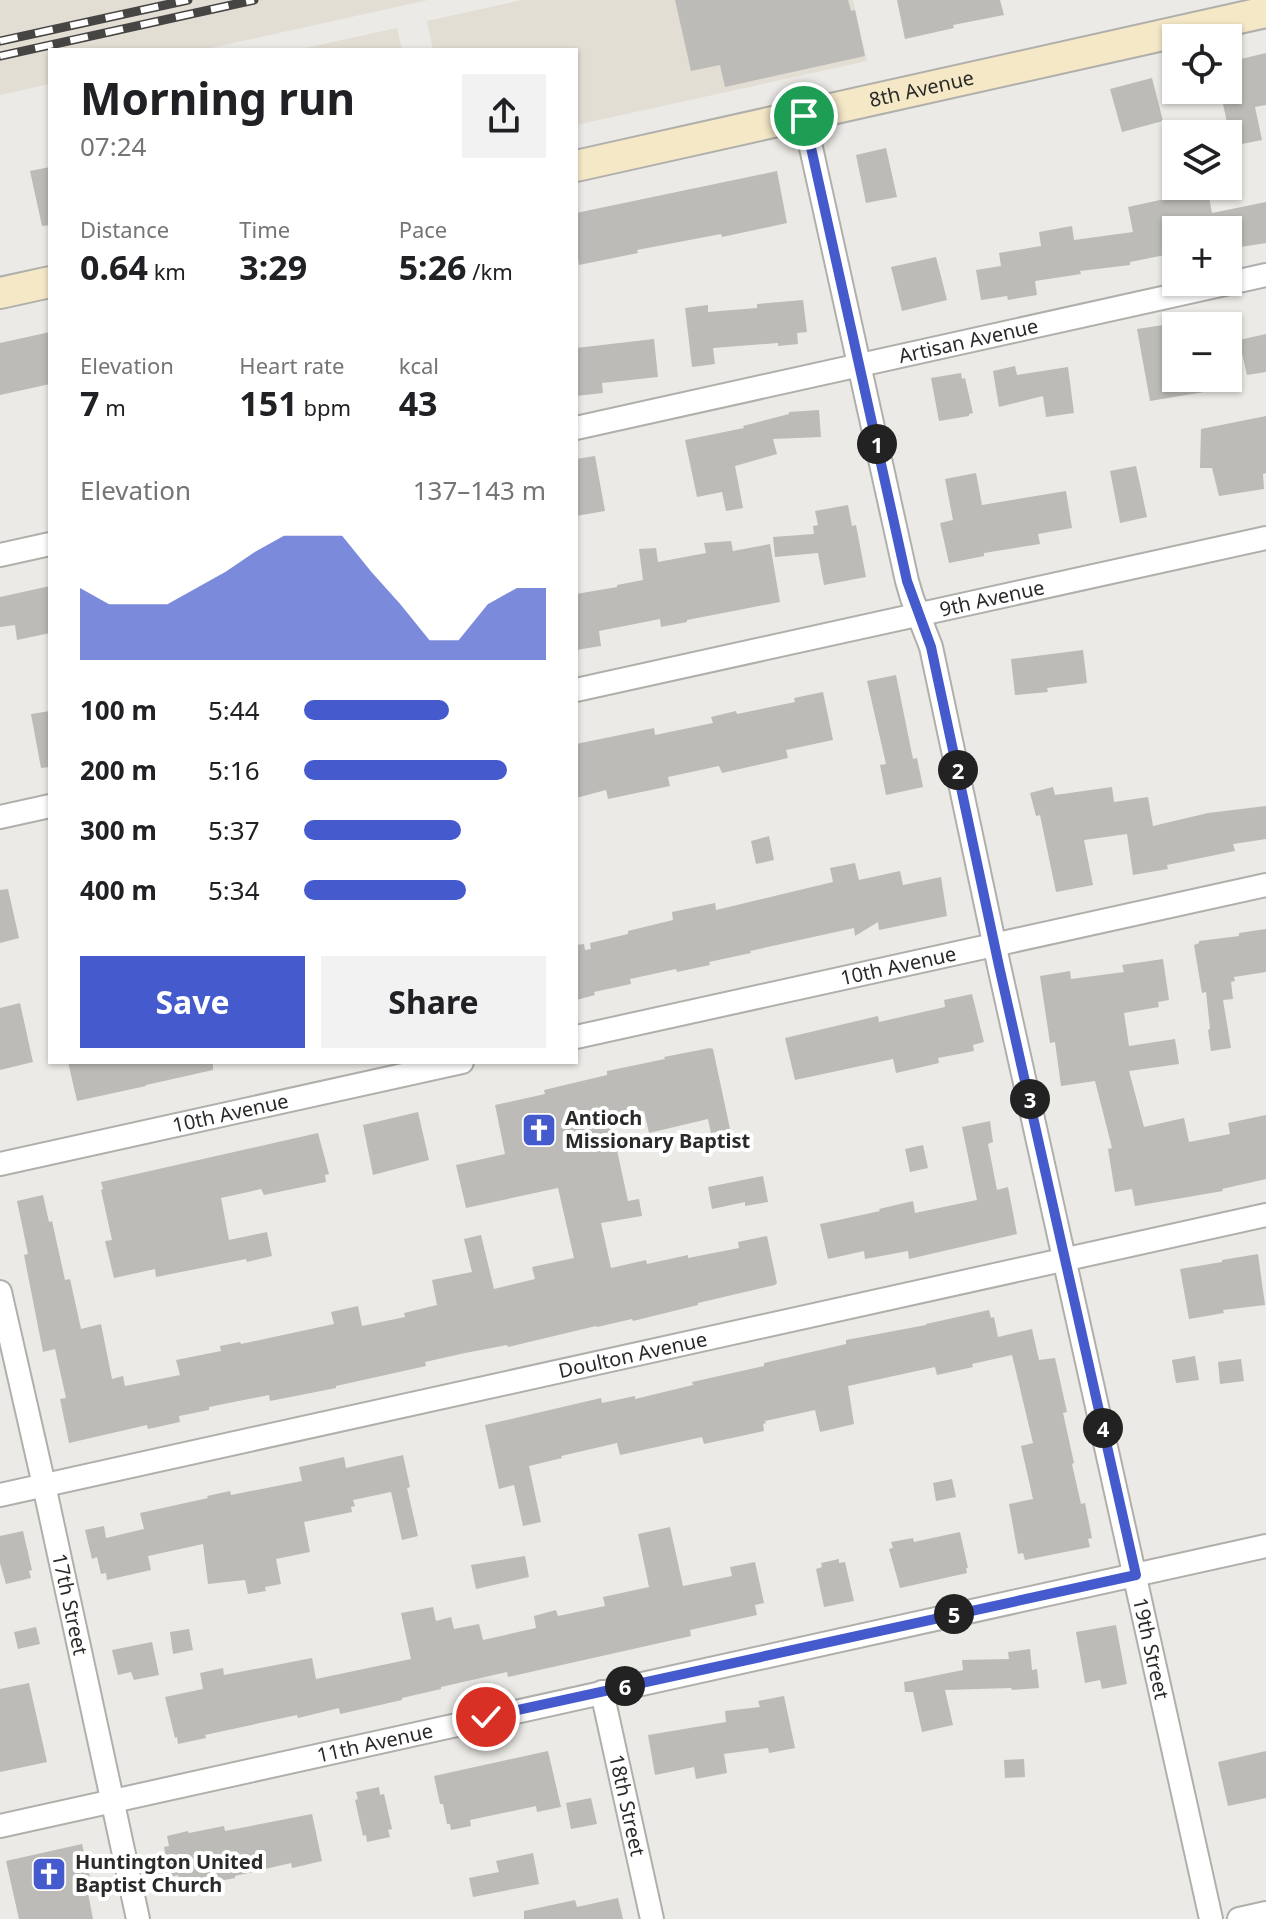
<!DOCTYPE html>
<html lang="en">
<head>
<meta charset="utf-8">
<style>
	body { margin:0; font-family:"Noto Sans",sans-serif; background:#f2f2f2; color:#202124; height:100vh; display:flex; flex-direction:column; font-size:30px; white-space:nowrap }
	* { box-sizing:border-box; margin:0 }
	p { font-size:26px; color:#757577 }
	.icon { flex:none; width:44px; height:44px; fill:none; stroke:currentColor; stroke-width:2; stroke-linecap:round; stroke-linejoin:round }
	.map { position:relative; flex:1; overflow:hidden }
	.drawer { position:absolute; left:48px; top:48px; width:530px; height:1016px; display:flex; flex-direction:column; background:#fff; border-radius:0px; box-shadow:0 2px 6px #0004 }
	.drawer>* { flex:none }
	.tools { position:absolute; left:1162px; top:24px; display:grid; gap:16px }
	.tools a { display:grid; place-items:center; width:80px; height:80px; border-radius:0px; background:#fff; box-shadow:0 2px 6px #0004; font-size:40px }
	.pin { position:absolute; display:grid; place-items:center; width:68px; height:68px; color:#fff; margin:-34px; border:4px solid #fff; border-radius:50%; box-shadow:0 2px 8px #0007 }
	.km { position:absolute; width:40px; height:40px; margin:-20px; border-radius:50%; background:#222; color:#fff; font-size:22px; line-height:40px; text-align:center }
	.round { display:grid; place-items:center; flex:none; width:84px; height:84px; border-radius:0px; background:#f2f2f2 }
	.summary { display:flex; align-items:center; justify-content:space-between; height:136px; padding:0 32px }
	h1 { font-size:44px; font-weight:700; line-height:60px }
	.stats { display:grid; grid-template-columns:repeat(3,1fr); gap:12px; height:136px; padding:8px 32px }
	.stats div { display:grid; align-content:center }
	.stats b { font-size:34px; font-weight:700 }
	.stats small { font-size:22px; font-weight:400 }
	.stats p { font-size:22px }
	.chart { height:224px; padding:16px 32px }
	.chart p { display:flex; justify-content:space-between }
	.chart svg { width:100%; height:144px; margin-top:8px; fill:#445acd; opacity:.7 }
	.button { display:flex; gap:16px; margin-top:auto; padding:16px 32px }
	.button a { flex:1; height:92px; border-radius:0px; background:#445acd; color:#fff; font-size:32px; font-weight:700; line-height:92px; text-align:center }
	.button a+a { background:#f2f2f2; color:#202124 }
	ul { padding:0 32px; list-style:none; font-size:26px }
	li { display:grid; grid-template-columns:128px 96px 1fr; align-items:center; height:60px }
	li i { height:20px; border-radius:10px; background:#445acd }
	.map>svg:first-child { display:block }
	.built { fill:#e2ded4 }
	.building { fill:#bcbbb7 }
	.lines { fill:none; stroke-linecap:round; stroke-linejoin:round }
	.street-casing { stroke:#b1afab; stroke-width:26 }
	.secondary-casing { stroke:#b1afab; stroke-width:34 }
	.street { stroke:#fff; stroke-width:22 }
	.secondary { stroke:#f4e8c7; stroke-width:30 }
	.rail-casing { stroke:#464543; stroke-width:9 }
	.rail { stroke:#fff; stroke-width:6; stroke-dasharray:18; stroke-linecap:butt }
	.route-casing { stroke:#fff; stroke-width:16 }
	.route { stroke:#445acd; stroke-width:10 }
	.labels { text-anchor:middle; stroke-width:8; stroke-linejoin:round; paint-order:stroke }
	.street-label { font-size:20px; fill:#2a2a28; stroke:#fff }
	.poi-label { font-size:20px; font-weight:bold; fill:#2a2a28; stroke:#fff; text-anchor:start }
</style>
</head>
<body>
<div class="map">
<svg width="1266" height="1919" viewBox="0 0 1266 1919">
	<rect width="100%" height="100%" fill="#ebeae6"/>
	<path class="built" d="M0,0h428l-226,50h-152v34l-50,11z
		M522,0h331l14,61 -291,64v-75h-143l-6,-29z
		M397,28l5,22h-97v-2z"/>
	<path class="building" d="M675,0h173l3,11 4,-1 10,46 -140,31 -5,-22 -29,6z
		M897,0h103l4,15 -51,10 1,3 -49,11z
		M1266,53v52l-11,2 7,33 -30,6 -12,-56h8v-28z
		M1152,78l11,43 -41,11 -12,-43z
		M886,148l11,49 -31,6 -10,-48z
		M50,167v58l-8,1 -12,-55z
		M777,171l10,52 -65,14 -1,-3 -84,16 1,3 -59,12 -3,-21v-31z
		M1166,186h41l5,27 54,-11v41l-38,6v-19h-63l5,24 -40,8v3l-50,6 1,3 -46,7 2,14 -29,5 -1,-4 -26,4 -5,-30 25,-4 -2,-13 42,-7 -2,-14 33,-6 2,14 59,-8 -5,-25 41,-9z
		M936,257l11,43 -45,11 -11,-44z
		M803,300l4,32 -10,1 1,11 -20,2v-3l-65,5 2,16 -23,3 -7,-59 23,-3v7l49,-4v-4z
		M1176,323v55h51l1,10 -78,13 -13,-72z
		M50,332v52l-50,11v-52z
		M1266,334v38l-19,3 -8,-35z
		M654,339l4,38 -56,6 1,10 -27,3v-48z
		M1015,366l2,9 51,-8 6,46 -28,4 -3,-21 -44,11 -6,-36z
		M961,373l1,6 3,-1 8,35 -4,1v2l-30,5 -8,-43z
		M819,410l2,27 -48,2 4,15 -42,12 8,42 -17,3 -4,-19 -25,5 -12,-57 59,-12 -1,-2 46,-12v-2z
		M1266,416v57l-3,1 1,15 -45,7 -7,-28h-12l1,-39z
		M595,456l10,55 -29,5v-57z
		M1136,466l11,51 -27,6 -10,-52z
		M976,473l6,32 84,-14 6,37 -34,6 2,10 -56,9v3l-35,7 -9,-40 13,-3 -8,-41z
		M848,505l4,21 4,-1 10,52 -42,8 -6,-32 -43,4 -2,-20 41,-3 -1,-8 5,-1 -3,-14z
		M731,541l2,10 37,-7 10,58 -93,18v2l-26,5 -1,-8 -61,12 2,15 -25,4v-56l41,-7v-2l26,-5 -4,-31 17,-1 2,14 48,-9 -2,-10z
		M50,586v47l-33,7 -2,-15 -15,2v-30z
		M1083,650l4,33 -40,5 1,4 -33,3 -4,-36z
		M896,675l17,84 4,-1 6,29 -37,8 -6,-30 6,-1 -19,-83z
		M823,692l10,48 -47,10 2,8 -66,15 -3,-7 -51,11 2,9 -62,13 -2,-9 -30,8v-54l78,-16 1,7 58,-12 -2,-6 25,-6 1,3 58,-12 -1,-4z
		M50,711v56l-9,1 -10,-54z
		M1053,787l2,8 57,-8 2,15 34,-5 5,29 55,-13 58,-7v33l-33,5 2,7 -68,14 1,4 -35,6 -6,-41 -43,6 9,45 -37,7 -16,-77 -4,1 -6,-23z
		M769,836l5,24 -18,4 -5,-23z
		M855,863l4,17 41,-9 3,14 38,-8 6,39 -68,14 -1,-8 -23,14 -1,-8 -104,23 1,2 -42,9 1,3 -33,7 -1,-3 -46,10 1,5 -37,8 1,3 -19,5v-55l8,-1 1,6 6,-1 -1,-6 38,-9v-3l45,-11 -1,-8 43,-9 1,7 117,-28 -3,-14z
		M8,889l11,49 -19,5v-53z
		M1266,929v43l-32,5 1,4 -4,1 2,17 -10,1 8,48 -20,3 -3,-21 2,-1 -4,-37 -4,1 -8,-48 5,-2v-2l40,-5v-3z
		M1163,959l6,41 -11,2 1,5 -35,6 5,33 46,-7 4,25 -50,7 15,56 40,-9 5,24 41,-8 -2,-11 38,-8v64l-44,10 1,2 -88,15 -3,-17 -17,3 -7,-43 4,-1 -17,-67 -34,5 -6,-44 -5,1 -10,-67 30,-5 1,8 53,-7 -2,-7z
		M972,994l12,48 -11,3 1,6 -36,7 1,5 -43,10 -3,-14 -98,21 -10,-42 93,-22 1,6 66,-15 -1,-7z
		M20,1003l13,59 -33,8v-62z
		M710,1048l3,1 17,80 -19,4 -3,-14 -59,14 -5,-22 -34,7 18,83 11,-2 3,17 -41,7 10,45 35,-8 1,4 41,-9v3l51,-10 -1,-6 29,-6 10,47 -2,2 -77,18v2l-65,16 -1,-2 -35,8 -1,-1 -88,21 -1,-2 -42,8 -40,9 1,4 -90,20v2l-66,13 -1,-6 -60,12v3l-30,6 1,6 -32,7 -1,-4 -78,18 -9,-44 6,-1 -11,-49 -12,3 -19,-97 4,-1 -11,-53 26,-6 6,27 3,-1 13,59 5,-1 11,50 20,-5 11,55 11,-3 2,10 55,-11 -4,-15 45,-9 -1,-5 20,-4 1,2 93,-20 -3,-12 27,-6 4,20 43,-9 -1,-4 33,-8 -5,-25 40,-8 -8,-33 17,-4 13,54 41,-10 -3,-12 42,-9 -16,-70 -92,20 -10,-43 49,-11 -10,-49 50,-11 -1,-4 63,-15v-4l58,-12 -1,-2z
		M68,1062h145v8l-67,15v1l-69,15z
		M418,1112l11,48 -56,15 -10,-50z
		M990,1121l3,21 -5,2 9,46 11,-3 9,47 -108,25 -1,-8 -43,8 -1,-8 -36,8 -8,-35 60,-13 -1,-2 34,-8 2,12 62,-13 -15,-73z
		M318,1133l11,41 -4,1 1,7 -62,13 -3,-6 -40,9 8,42 38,-8 5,24 -25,6 -1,-3 -90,18 -1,-8 -41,9 -9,-37 7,-1 -11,-50 2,-1 -2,-7z
		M923,1145l5,23 -18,4 -5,-23z
		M763,1176l5,26 -23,4v-4l-33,7 -4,-22z
		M1258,1254l7,51 -42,5 1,3 -35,6 -9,-50 42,-7v-2z
		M989,1310l2,8 3,-1 4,20 34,-8 7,31 16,-2 12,54 -4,1 11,50 -2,1 9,40 4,-1 7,35 -4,1 2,8 -65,13 -2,-7 -5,1 -9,-50 24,-5 -12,-53 12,-3 -21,-88 -40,9 1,3 -36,8 -2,-8 -87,19 6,38 -34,8 -5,-22 -50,11 1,2 -3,1 1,7 -60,13 -2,-7 -82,18 -3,-12 -56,13 1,2 -33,8 12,56 -18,4 -9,-41 -15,4 -14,-64 116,-27 1,5 33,-7v3l58,-14 -1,-3 72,-16v-3l82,-19v-4l80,-15v-1z
		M1195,1356l4,24 -23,3 -4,-23z
		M1241,1359l3,22 -24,3 -2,-22z
		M403,1455l7,32 -3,1 11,48 -16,4 -11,-48 -38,8 2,6 -4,1 1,5 -48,10 6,30 -34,7 5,25 -16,3 1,4 -18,3 -3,-14 -37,4 -5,-40 -55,12 3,14 -44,10 -1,-7 -5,1 -4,-17 -5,2 -7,-29 19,-4 2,12 38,-9 -4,-16 68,-15 -1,-2 23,-5 1,4 71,-14 -3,-14 45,-10 2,11z
		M952,1479l4,18 -20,4 -3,-18z
		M670,1527l13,59 49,-10 -2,-9 25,-5 9,41 -9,2 2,10 -67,15 1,6 -183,41 -1,-5 -66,15v2l-39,9v2l-62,14 -1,-6 -41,10 -1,-3 -92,20 1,3 -28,6 -1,-7 -2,1 -10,-41 38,-8 -3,-16 23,-5 1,7 88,-17 4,21 95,-20 -10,-46 32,-6 3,14 15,-4 3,12 25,-5 4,16 53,-12 -2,-12 22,-6 2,6 47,-10 -2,-9 46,-10 -11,-53z
		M23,1531l9,39 -3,1 2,7 -25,6 -6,-21v-27z
		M960,1532l8,36h-2l1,5 -67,15 -11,-39 4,-1 -2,-6 22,-4 1,4z
		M525,1556l4,21 -53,12 -5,-24z
		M839,1559v4l6,-1 9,39 -30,6 -8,-38 6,-2 -1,-4z
		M1116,1625l11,59 -25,5 -2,-9 -15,3 -9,-51z
		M36,1627l4,17 -22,5 -4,-17z
		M189,1629l4,21 -20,4 -3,-22z
		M152,1642l7,33 -25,5 -3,-8 -13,3 -6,-25z
		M1030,1649l2,21 5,-1 2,19 -27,2 -1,-2 -66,2 8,35 -31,7 -9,-40h-8l-1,-10 59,-12 -1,-10 47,-1 -1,-7z
		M29,1683l18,79 -47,10v-83z
		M784,1696l11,52 -26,5 -1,-5 -44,6 3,19 -31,6 -2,-12 -39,8 -7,-40 78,-13 -1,-11 35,-4 -2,-6z
		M548,1751l13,56 -24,5 -1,-6 -66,14 1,6 -20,4 -1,-6h-3l-4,-20h-3l-6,-28z
		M1266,1751v47l-38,8 -10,-44z
		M1024,1759l1,18 -20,1 -1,-18z
		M379,1787l1,8 4,-1 8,35 -4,1 2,7 -23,5 -1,-7 -3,1 -8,-36 3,-1 -2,-7z
		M591,1798l6,26 -26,5 -5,-26z
		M312,1814l10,47 -30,7 -1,-5 -56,13v2l-32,6 1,4 -22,5 -4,-18 -8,2 -6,-30 5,-1 -2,-10 21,-5 1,2 35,-7 1,5z
		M82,1844l10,42 -5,2 6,31h-74l-13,-58z
		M533,1853l6,31 -66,13 -4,-19 30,-6 -3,-11z
		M618,1898l5,21h-99v-8l51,-11 2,7z"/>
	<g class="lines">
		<g class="street-casing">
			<g id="street">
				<path id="s1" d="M804,116l103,465 5,17 19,49 68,319 212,953"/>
				<path id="s2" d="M576,428l690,-153"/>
				<path d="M0,555l50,-11"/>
				<path id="s3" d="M576,690l690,-152"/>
				<path d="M0,817l50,-11"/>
				<path id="s4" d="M576,1037l690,-152"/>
				<path id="s5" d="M0,1164l462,-102"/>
				<path id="s6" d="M0,1292l44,193 94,434"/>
				<path id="s7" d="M0,1495l1266,-280"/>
				<path id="s8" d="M602,1692l50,227"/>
				<path id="s9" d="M0,1826l1266,-280"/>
				<path d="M1239,1919l27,-6"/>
			</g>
		</g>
		<g class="secondary-casing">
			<g id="secondary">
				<path id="s10" d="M576,166l690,-154"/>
				<path d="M0,293l50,-11"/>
			</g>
		</g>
		<use href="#street" class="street"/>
		<use href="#secondary" class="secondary"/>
		<g class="rail-casing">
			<path id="rail" d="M0,41l188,-41
				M0,56l254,-56"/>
		</g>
		<use href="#rail" class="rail"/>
	</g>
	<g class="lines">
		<g class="route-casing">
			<path id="route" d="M486,1717l650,-142 -137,-609 -68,-319 -24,-66 -103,-465"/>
		</g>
		<use href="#route" class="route"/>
	</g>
	<defs>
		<g id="church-square" transform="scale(1.8)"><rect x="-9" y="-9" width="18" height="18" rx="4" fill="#445acd" stroke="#fff"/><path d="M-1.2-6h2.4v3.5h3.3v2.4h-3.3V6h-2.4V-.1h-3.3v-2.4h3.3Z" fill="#fff"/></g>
	</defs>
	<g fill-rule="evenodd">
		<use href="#church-square" x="539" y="1130"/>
		<use href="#church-square" x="49" y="1874"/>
	</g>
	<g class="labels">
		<g class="street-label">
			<text dy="7" stroke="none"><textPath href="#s10" startOffset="354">8th Avenue</textPath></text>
			<text dy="7" stroke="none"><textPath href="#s2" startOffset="402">Artisan Avenue</textPath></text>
			<text dy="7" stroke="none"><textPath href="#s3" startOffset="426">9th Avenue</textPath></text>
			<text dy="7" stroke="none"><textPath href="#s4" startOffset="330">10th Avenue</textPath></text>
			<text dy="7" stroke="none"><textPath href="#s5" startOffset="236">10th Avenue</textPath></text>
			<text dy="7" stroke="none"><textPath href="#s7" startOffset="648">Doulton Avenue</textPath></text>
			<text dy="7" stroke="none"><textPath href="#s6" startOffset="320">17th Street</textPath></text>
			<text dy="7" stroke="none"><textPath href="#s1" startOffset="1572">19th Street</textPath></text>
			<text dy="7" stroke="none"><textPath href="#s9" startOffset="384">11th Avenue</textPath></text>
			<text dy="7" stroke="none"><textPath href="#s8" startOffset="116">18th Street</textPath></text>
		</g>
		<g class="poi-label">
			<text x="565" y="1125">Antioch<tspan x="565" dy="23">Missionary Baptist</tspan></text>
			<text x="75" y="1869">Huntington United<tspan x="75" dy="23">Baptist Church</tspan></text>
		</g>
	</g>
</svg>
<div class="tools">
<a><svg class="icon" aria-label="locate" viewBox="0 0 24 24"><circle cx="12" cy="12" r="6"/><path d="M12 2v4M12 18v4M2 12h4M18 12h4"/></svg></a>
<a><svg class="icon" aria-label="layers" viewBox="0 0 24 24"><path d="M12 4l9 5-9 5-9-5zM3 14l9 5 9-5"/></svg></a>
<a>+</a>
<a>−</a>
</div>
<div class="pin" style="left:804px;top:116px;background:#1e9e55"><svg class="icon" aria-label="arrive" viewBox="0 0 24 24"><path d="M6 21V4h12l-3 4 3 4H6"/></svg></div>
<div class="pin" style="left:486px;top:1717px;background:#d93025"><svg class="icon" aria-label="check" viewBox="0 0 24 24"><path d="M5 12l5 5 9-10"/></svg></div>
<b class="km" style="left:877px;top:444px">1</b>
<b class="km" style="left:958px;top:770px">2</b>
<b class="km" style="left:1030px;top:1099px">3</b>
<b class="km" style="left:1103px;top:1428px">4</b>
<b class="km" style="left:954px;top:1614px">5</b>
<b class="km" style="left:625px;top:1686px">6</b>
<section class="drawer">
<div class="summary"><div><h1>Morning run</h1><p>07:24</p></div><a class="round"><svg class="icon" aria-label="share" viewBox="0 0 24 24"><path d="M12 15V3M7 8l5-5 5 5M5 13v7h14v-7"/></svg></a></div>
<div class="stats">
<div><p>Distance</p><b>0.64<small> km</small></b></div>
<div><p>Time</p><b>3:29</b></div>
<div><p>Pace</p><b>5:26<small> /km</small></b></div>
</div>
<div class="stats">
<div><p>Elevation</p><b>7<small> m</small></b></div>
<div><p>Heart rate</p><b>151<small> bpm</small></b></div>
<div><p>kcal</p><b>43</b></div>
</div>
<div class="chart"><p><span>Elevation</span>137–143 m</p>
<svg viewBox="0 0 160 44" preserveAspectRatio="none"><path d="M0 44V22L10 27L20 27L30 27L40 22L50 17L60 11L70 6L80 6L90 6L100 17L110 27L120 38L130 38L140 27L150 22L160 22V44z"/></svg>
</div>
<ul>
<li><b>100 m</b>5:44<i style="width:60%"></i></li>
<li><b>200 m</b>5:16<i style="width:84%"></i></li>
<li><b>300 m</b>5:37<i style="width:65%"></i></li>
<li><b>400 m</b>5:34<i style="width:67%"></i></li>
</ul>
<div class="button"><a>Save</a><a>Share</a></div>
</section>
</div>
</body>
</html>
